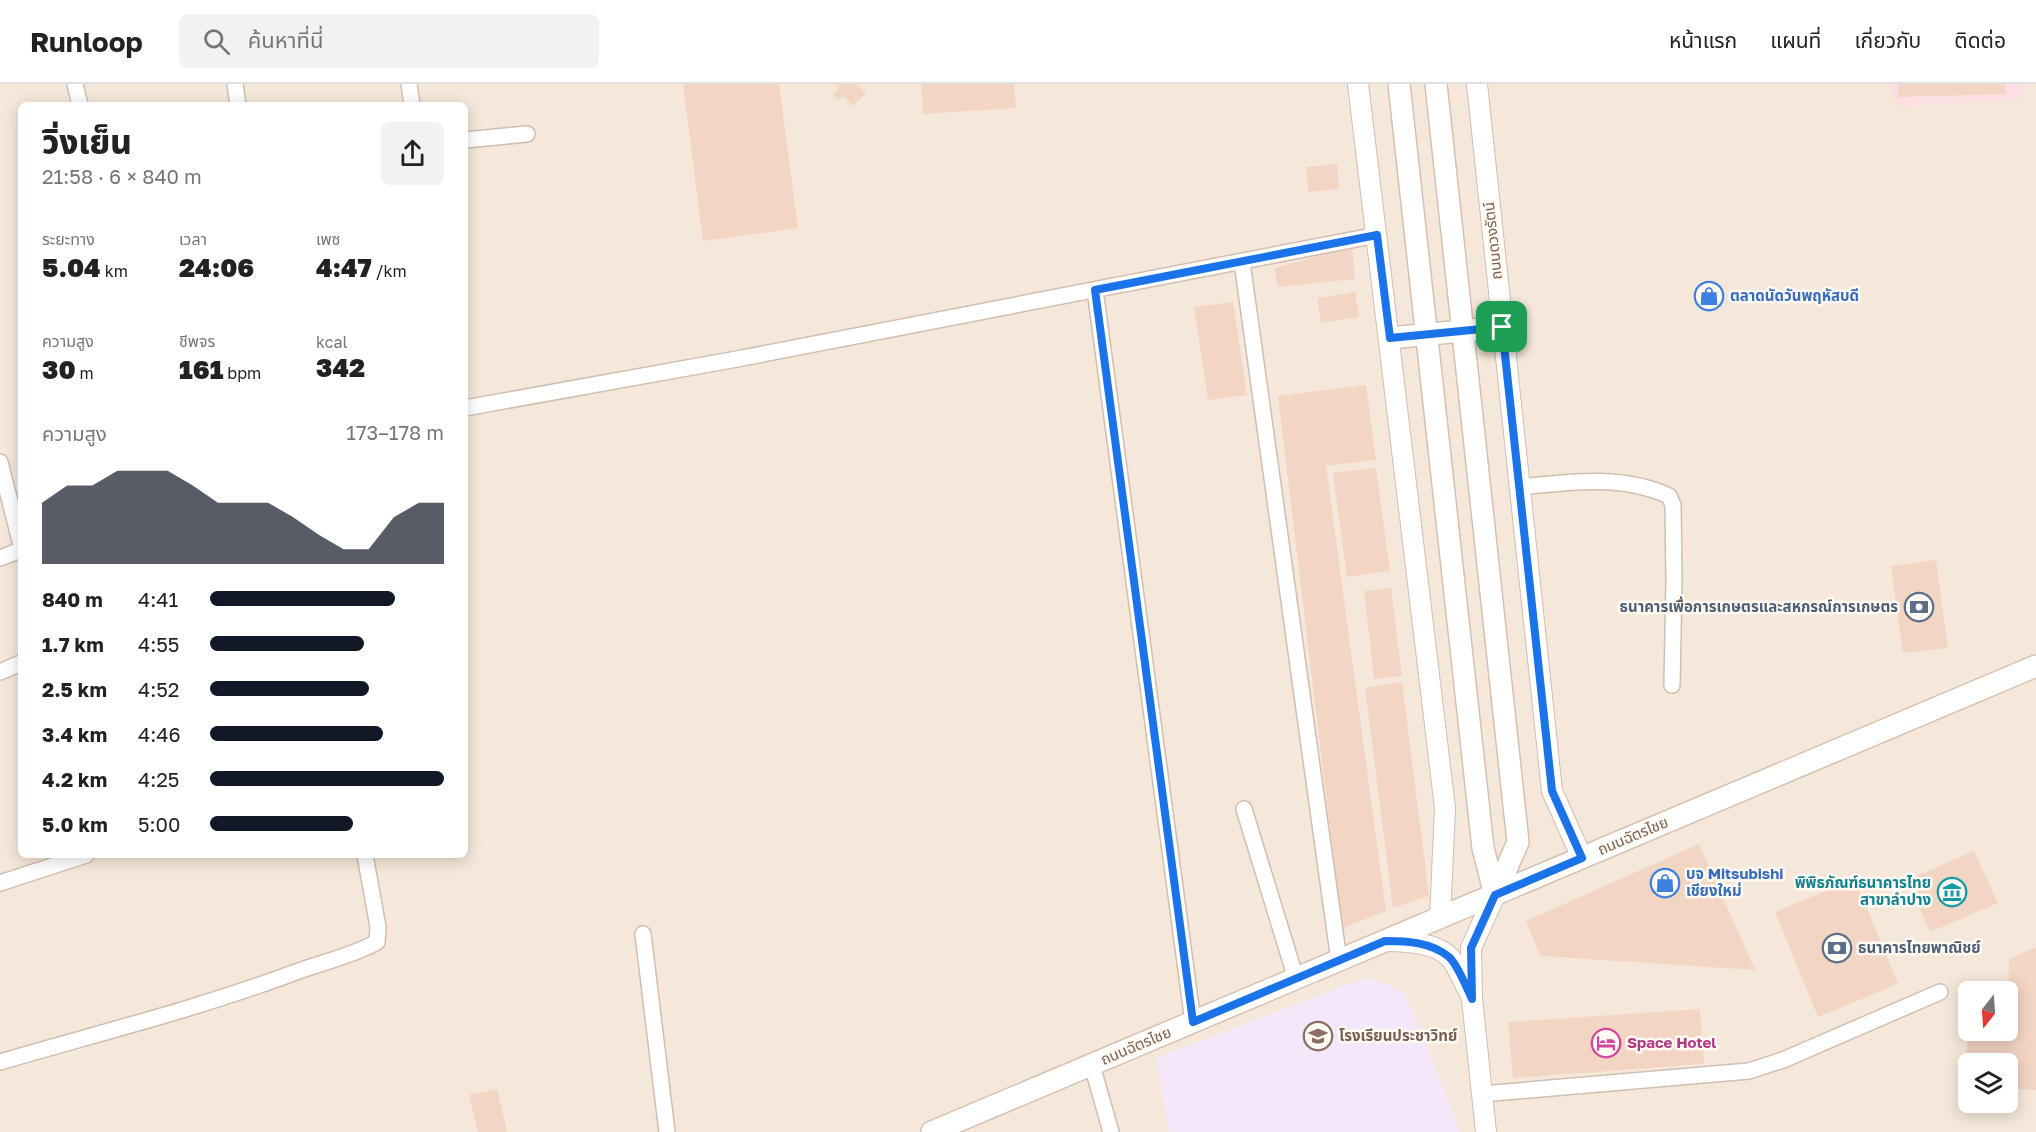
<!DOCTYPE html>
<html lang="th">
<head>
<meta charset="utf-8">
<style>
	body { margin:0; font-family:"Golos Text","Noto Sans Thai",sans-serif; background:#f2f2f2; color:#222; height:100vh; display:flex; flex-direction:column; font-size:22px; white-space:nowrap }
	* { box-sizing:border-box; margin:0 }
	p { font-size:20px; color:#767676 }
	.icon { flex:none; width:33px; height:33px; fill:none; stroke:currentColor; stroke-width:2; stroke-linecap:round; stroke-linejoin:round }
	.map { position:relative; flex:1; overflow:hidden }
	.drawer { position:absolute; left:18px; top:18px; width:450px; height:756px; display:flex; flex-direction:column; background:#fff; border-radius:9px; box-shadow:0 3px 15px #0003 }
	.drawer>* { flex:none }
	.needle { width:39px; rotate:197deg }
	.tools { position:absolute; left:1958px; top:897px; display:grid; gap:12px }
	.tools a { display:grid; place-items:center; width:60px; height:60px; border-radius:9px; background:#fff; box-shadow:0 3px 15px #0003; font-size:30px }
	.pin { position:absolute; display:grid; place-items:center; width:51px; height:51px; color:#fff; margin:-26px; border-radius:12px; box-shadow:0 3px 9px #0006 }
	.round { display:grid; place-items:center; flex:none; width:63px; height:63px; border-radius:9px; background:#f2f2f2 }
	.overview { display:flex; align-items:center; justify-content:space-between; height:102px; padding:0 24px }
	h1 { font-size:33px; font-weight:800; line-height:45px }
	.stats { display:grid; grid-template-columns:repeat(3,1fr); gap:9px; height:102px; padding:6px 24px }
	.stats div { display:grid; align-content:center }
	.stats b { font-size:26px; font-weight:800 }
	.stats small { font-size:16px; font-weight:400 }
	.stats p { font-size:16px }
	.chart { height:168px; padding:12px 24px }
	.chart p { display:flex; justify-content:space-between }
	.chart svg { width:100%; height:108px; margin-top:6px; fill:#111827; opacity:.7 }
	ul { padding:0 24px; list-style:none; font-size:20px }
	li { display:grid; grid-template-columns:96px 72px 1fr; align-items:center; height:45px }
	li i { height:15px; border-radius:8px; background:#111827 }
	header { display:flex; align-items:center; gap:36px; box-sizing:border-box; height:84px; padding:0 30px; background:#fff; border-bottom:2px solid #e0e0e0 }
	header strong { font-size:28px }
	nav { display:flex; gap:33px; margin-inline-start:auto; font-size:21px }
	.search { width:420px; height:54px; background:#f2f2f2; display:flex; align-items:center; gap:15px; box-sizing:border-box; padding:0 21px; border-radius:9px; color:#767676; font-size:22px }
	.map>svg:first-child { display:block }
	.residential { fill:#f5e8da; fill-rule:evenodd }
	.education { fill:#f3e8fa }
	.medical { fill:#fbdfe3 }
	.building { fill:#f3d5c3 }
	.lines { fill:none; stroke-linecap:round; stroke-linejoin:round }
	.minor-casing { stroke:#d1beb0; stroke-width:18 }
	.tertiary-casing { stroke:#d1beb0; stroke-width:22 }
	.secondary-casing { stroke:#d6c0b0; stroke-width:24 }
	.minor { stroke:#fff; stroke-width:15 }
	.tertiary { stroke:#fff; stroke-width:20 }
	.secondary { stroke:#fff; stroke-width:21 }
	.route-casing { stroke:#fff; stroke-width:12 }
	.route { stroke:#1a73e8; stroke-width:8 }
	.labels { text-anchor:middle; stroke-width:5; stroke-linejoin:round; paint-order:stroke }
	.street-label { font-size:15px; fill:#7a5c4d; stroke:#fffaf3 }
	.shop-label { font-size:15px; font-weight:bold; fill:#366cbe; stroke:#fffaf3; text-anchor:start }
	.service-label { font-size:15px; font-weight:bold; fill:#4e5e75; stroke:#fffaf3; text-anchor:end }
	.culture-label { font-size:15px; font-weight:bold; fill:#0d838f; stroke:#fffaf3; text-anchor:end }
	.education-label { font-size:15px; font-weight:bold; fill:#785e54; stroke:#fffaf3; text-anchor:start }
	.hotel-label { font-size:15px; font-weight:bold; fill:#b23c85; stroke:#fffaf3; text-anchor:start }
</style>
</head>
<body>
<header>
<strong>Runloop</strong>
<div class="search"><svg class="icon" aria-label="search" viewBox="0 0 24 24"><circle cx="10" cy="10" r="6"/><path d="M15 15l6 6"/></svg>ค้นหาที่นี่</div>
<nav><a>หน้าแรก</a><a>แผนที่</a><a>เกี่ยวกับ</a><a>ติดต่อ</a></nav>
</header>
<div class="map">
<svg width="2036" height="1048" viewBox="0 0 2036 1048">
	<rect width="100%" height="100%" fill="#fdf6ec"/>
	<path class="residential" d="M0,0h2036v1048h-2036zM21,21h444v750h-444zM1968,908h39v38h-39zM1968,980h39v38h-39z"/>
	<path class="education" d="M1365,894l23,6 15,9 12,22 45,117h-291l-13,-74z"/>
	<path class="medical" d="M1891,0h135l-1,15 -130,8z"/>
	<path class="building" d="M683,0h96l19,144 -95,13z
		M835,0h22l9,9 -13,13 -10,-10 -4,4 -6,-6 6,-6z
		M921,0h93l2,24 -93,6z
		M1898,0h107v10l-107,3z
		M1337,80l2,25 -31,3 -2,-25z
		M1352,163l3,32 -77,8 -4,-19z
		M1355,208l4,25 -38,6 -4,-25z
		M1233,218l14,93 -39,5 -14,-93z
		M1366,301l10,75 -50,6 60,445 -44,17 -64,-532z
		M1376,384l14,103 -43,6 -14,-104z
		M1936,476l12,88 -45,5 -12,-87z
		M1391,504l11,88 -28,3 -10,-88z
		M1402,598l27,214 -36,12 -28,-220z
		M1699,760l56,126 -215,-14 -14,-35z
		M1974,767l24,52 -68,29 -23,-52z
		M1855,795l43,105 -80,33 -43,-105z
		M2036,863v143l-29,-1v-25h-40v-34h40l2,-71z
		M1700,925l4,55 -191,14 -5,-56z
		M497,1005l10,43h-29l-9,-37z"/>
	<g class="lines">
		<g class="minor-casing">
			<path id="minor" d="M75,0l5,21
				M235,0l3,21
				M409,0l3,21
				M465,56l62,-6
				M1242,178l97,699
				M1095,206l98,732
				M465,324l272,-49 640,-124
				M0,378l21,83
				M1520,403c49,-5 102,-13 149,9l4,9 1,75 -2,105
				M0,474l21,-8
				M0,588l21,-9
				M1244,725l52,170
				M0,799l86,-28
				M643,850l24,198
				M0,978c99,-29 200,-54 296,-90 27,-10 56,-16 81,-30l1,-15 -13,-72
				M1092,981l19,67
				M1482,1010l267,-23 34,-11 157,-68"/>
		</g>
		<g class="tertiary-casing">
			<path id="tertiary" d="M1358,0l87,724 -5,110
				M1477,0l75,707 30,67
				M1385,857c20,0 54,1 67,19 7,10 12,23 18,34
				M1486,1048l-14,-133 -1,-51 24,-53"/>
		</g>
		<g class="secondary-casing">
			<path id="secondary" d="M1399,0l84,764 12,47
				M1436,0l82,758 -23,53
				M1390,254l112,-11
				M932,1048l1104,-466"/>
		</g>
		<use href="#minor" class="minor"/>
		<use href="#tertiary" class="tertiary"/>
		<use href="#secondary" class="secondary"/>
	</g>
	<g class="lines">
		<g class="route-casing">
			<path id="route" d="M1377,151l13,103 112,-11 50,464 30,67 -87,37 -24,53 1,51c-5,-11 -15,-35 -23,-42 -18,-15 -42,-16 -64,-16l-192,81 -98,-732z"/>
		</g>
		<use href="#route" class="route"/>
	</g>
	<defs>
		<g id="shop-ring" transform="scale(1.5)"><circle r="9.5" fill="#fffaf3" stroke="#3f7fe0" stroke-width="1.5"/><path d="M-5-2.5h2.3a2.7 3.5 0 0 1 5.4 0H5L5.5 6h-11ZM-1.5-2.5h3a1.5 2.3 0 0 0-3 0Z" fill="#3f7fe0"/></g>
		<g id="bank-ring" transform="scale(1.5)"><circle r="9.5" fill="#fffaf3" stroke="#5c6f8a" stroke-width="1.5"/><path d="M-6-4H6V4H-6ZM0-2.3a2.3 2.3 0 1 0 0 4.6a2.3 2.3 0 1 0 0-4.6Z" fill="#5c6f8a"/></g>
		<g id="museum-ring" transform="scale(1.5)"><circle r="9.5" fill="#fffaf3" stroke="#0f9aa8" stroke-width="1.5"/><path d="M0-6L6-3V-2H-6V-3ZM-5-1h2V3h-2ZM-1-1h2V3h-2ZM3-1h2V3H3ZM-6 4H6V6H-6Z" fill="#0f9aa8"/></g>
		<g id="school-ring" transform="scale(1.5)"><circle r="9.5" fill="#fffaf3" stroke="#8d6e63" stroke-width="1.5"/><path d="M0-5L7-2L0 1L-7-2ZM-4 1L0 2.5L4 1V4Q0 6-4 4Z" fill="#8d6e63"/></g>
		<g id="hotel-ring" transform="scale(1.5)"><circle r="9.5" fill="#fffaf3" stroke="#d1479c" stroke-width="1.5"/><path d="M-6-4.5h1.5V1H6V5H4.5V3h-9V5H-6ZM-4 0a1.8 1.8 0 1 1 3.6 0ZM.5 0V-2.5h3Q6-2.5 6 0Z" fill="#d1479c"/></g>
	</defs>
	<g fill-rule="evenodd">
		<use href="#shop-ring" x="1709" y="212"/>
		<use href="#bank-ring" x="1919" y="523"/>
		<use href="#shop-ring" x="1665" y="799"/>
		<use href="#museum-ring" x="1952" y="808"/>
		<use href="#bank-ring" x="1837" y="864"/>
		<use href="#school-ring" x="1318" y="952"/>
		<use href="#hotel-ring" x="1606" y="959"/>
	</g>
	<g class="labels">
		<g class="street-label">
			<text transform="translate(1493 157) rotate(-96)" y="5">ถนนดวงรัตน์</text>
			<text transform="translate(1633 752) rotate(-23)" y="5">ถนนฉัตรไชย</text>
			<text transform="translate(1136 962) rotate(-23)" y="5">ถนนฉัตรไชย</text>
		</g>
		<g class="shop-label">
			<text x="1730" y="217">ตลาดนัดวันพฤหัสบดี</text>
			<text x="1686" y="795">บจ Mitsubishi<tspan x="1686" dy="17">เชียงใหม่</tspan></text>
		</g>
		<g class="service-label">
			<text x="1898" y="528">ธนาคารเพื่อการเกษตรและสหกรณ์การเกษตร</text>
			<text x="1858" y="869" text-anchor="start">ธนาคารไทยพาณิชย์</text>
		</g>
		<g class="culture-label">
			<text x="1931" y="804">พิพิธภัณฑ์ธนาคารไทย<tspan x="1931" dy="17">สาขาลำปาง</tspan></text>
		</g>
		<g class="education-label">
			<text x="1339" y="957">โรงเรียนประชาวิทย์</text>
		</g>
		<g class="hotel-label">
			<text x="1627" y="964">Space Hotel</text>
		</g>
	</g>
</svg>
<div class="tools">
<a><svg class="needle" viewBox="-14 -14 28 28"><path d="M0-13l5 13h-10z" fill="#e53935"/><path d="M0 13l5-13h-10z" fill="#767676"/></svg></a>
<a><svg class="icon" aria-label="layers" viewBox="0 0 24 24"><path d="M12 4l9 5-9 5-9-5zM3 14l9 5 9-5"/></svg></a>
</div>
<div class="pin" style="left:1502px;top:243px;background:#1e9e55"><svg class="icon" aria-label="arrive" viewBox="0 0 24 24"><path d="M6 21V4h12l-3 4 3 4H6"/></svg></div>
<section class="drawer">
<div class="overview"><div><h1>วิ่งเย็น</h1><p>21:58 · 6 × 840 m</p></div><a class="round"><svg class="icon" aria-label="share" viewBox="0 0 24 24"><path d="M12 15V3M7 8l5-5 5 5M5 13v7h14v-7"/></svg></a></div>
<div class="stats">
<div><p>ระยะทาง</p><b>5.04<small> km</small></b></div>
<div><p>เวลา</p><b>24:06</b></div>
<div><p>เพซ</p><b>4:47<small> /km</small></b></div>
</div>
<div class="stats">
<div><p>ความสูง</p><b>30<small> m</small></b></div>
<div><p>ชีพจร</p><b>161<small> bpm</small></b></div>
<div><p>kcal</p><b>342</b></div>
</div>
<div class="chart"><p><span>ความสูง</span>173–178 m</p>
<svg viewBox="0 0 160 44" preserveAspectRatio="none"><path d="M0 44V19L10 12L20 12L30 6L40 6L50 6L60 12L70 19L80 19L90 19L100 25L110 32L120 38L130 38L140 25L150 19L160 19V44z"/></svg>
</div>
<ul>
<li><b>840 m</b>4:41<i style="width:79%"></i></li>
<li><b>1.7 km</b>4:55<i style="width:66%"></i></li>
<li><b>2.5 km</b>4:52<i style="width:68%"></i></li>
<li><b>3.4 km</b>4:46<i style="width:74%"></i></li>
<li><b>4.2 km</b>4:25<i style="width:100%"></i></li>
<li><b>5.0 km</b>5:00<i style="width:61%"></i></li>
</ul>
</section>
</div>
</body>
</html>
